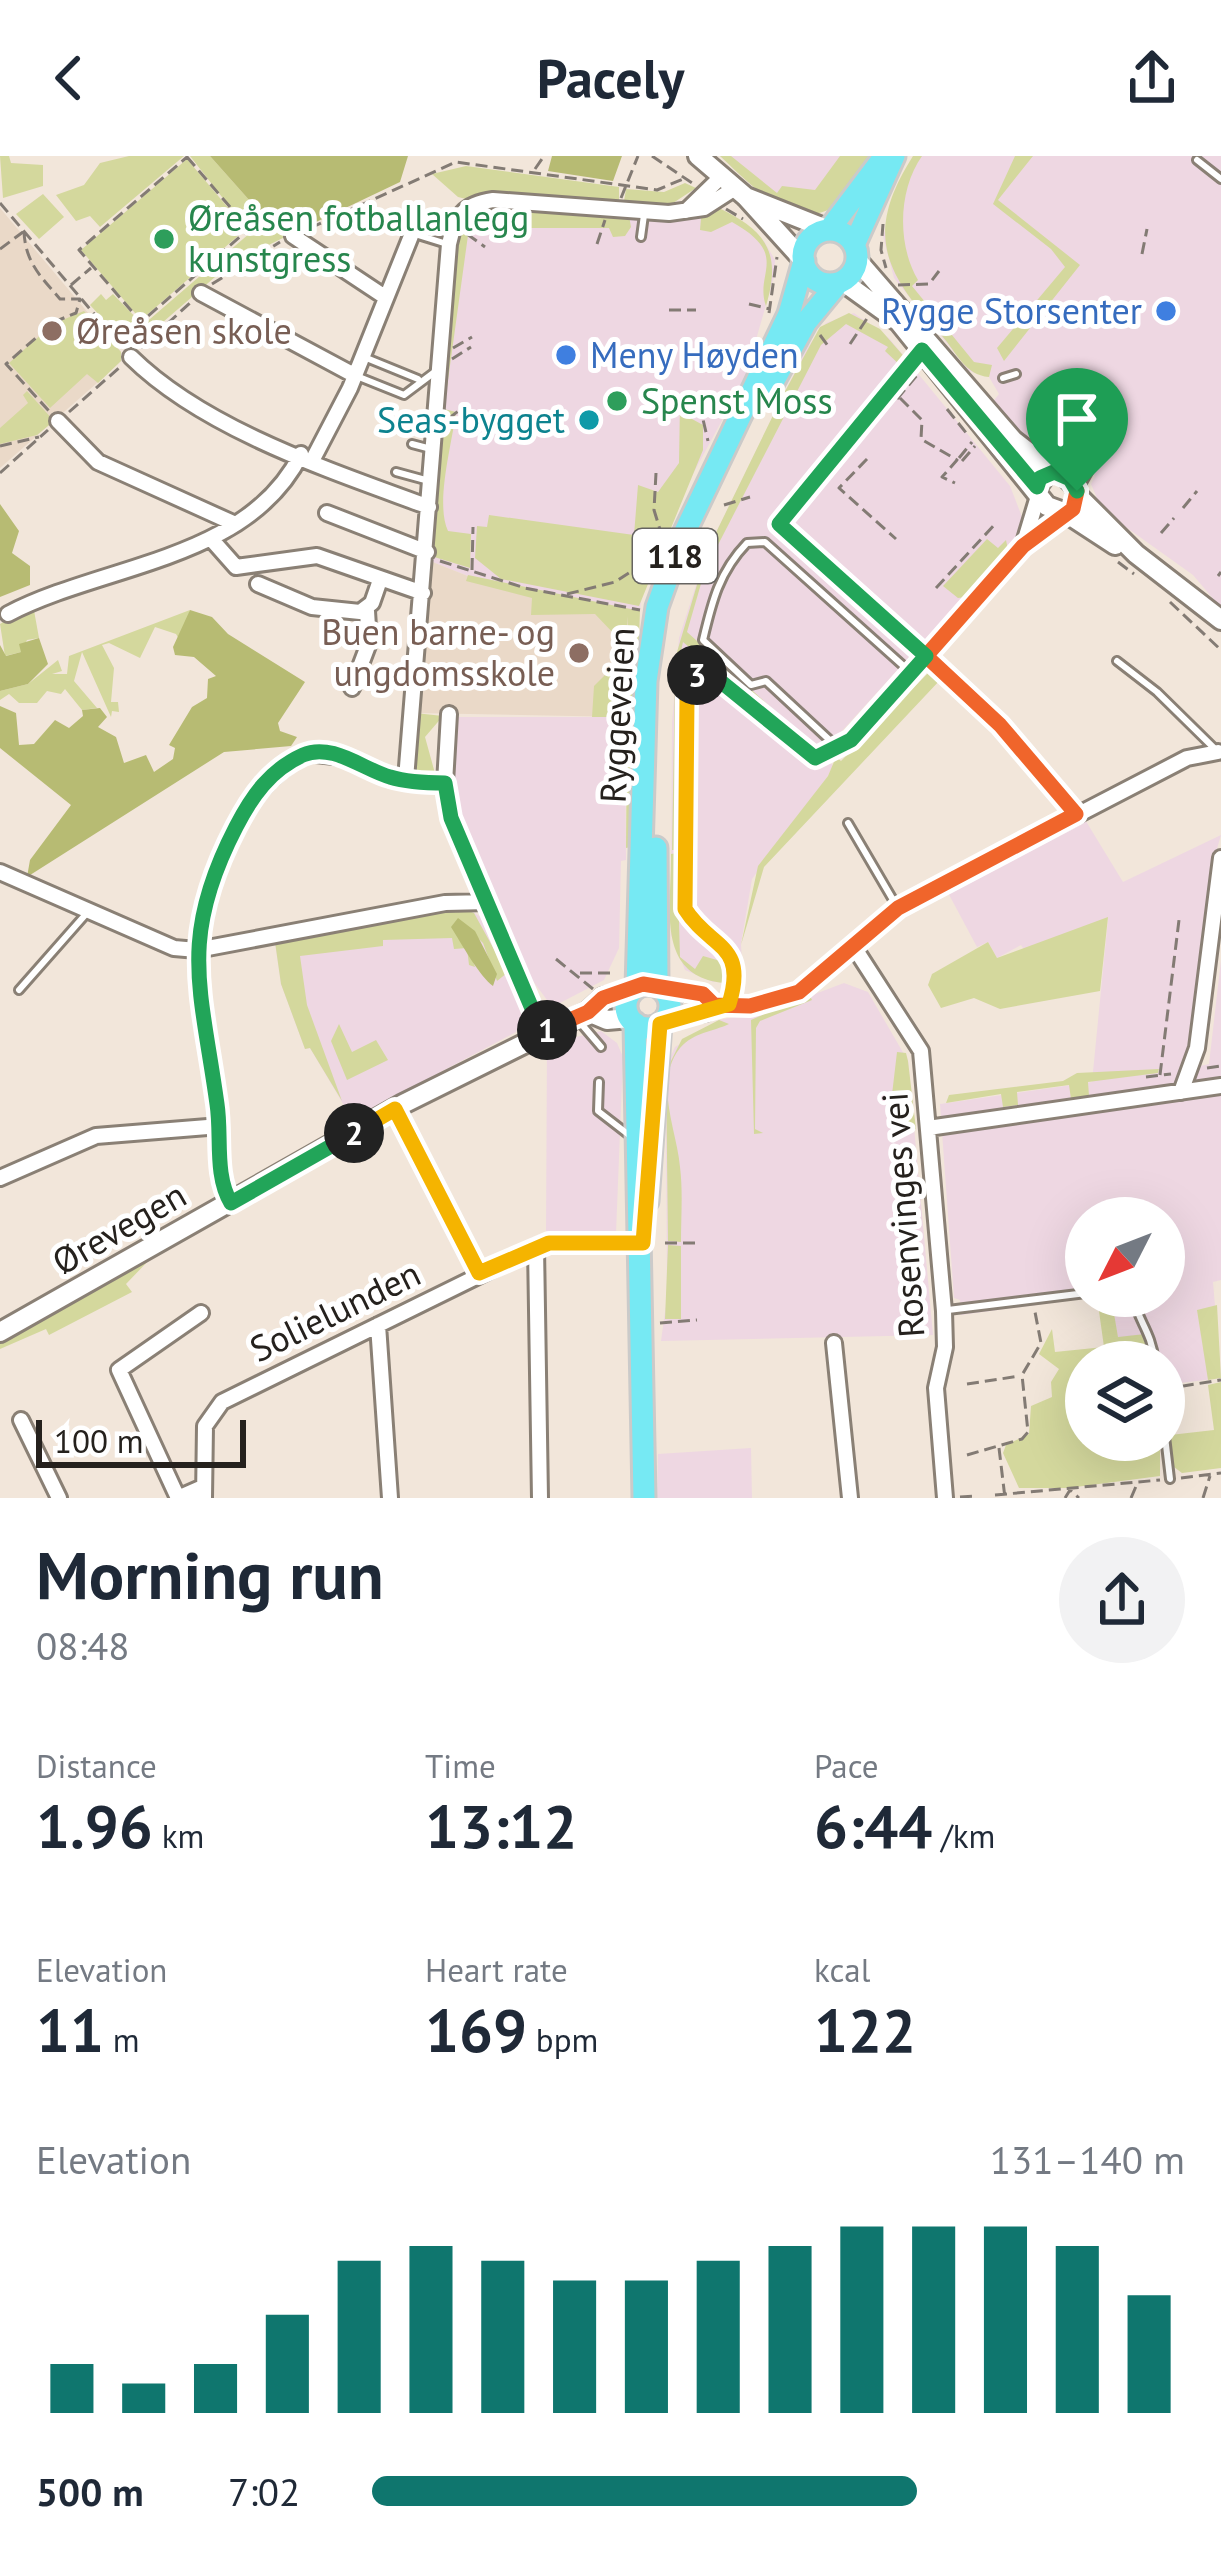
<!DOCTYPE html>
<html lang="en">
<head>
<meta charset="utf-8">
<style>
	body { margin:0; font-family:"PT Sans",sans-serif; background:#f2f2f3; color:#1f2937; height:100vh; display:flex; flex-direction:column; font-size:45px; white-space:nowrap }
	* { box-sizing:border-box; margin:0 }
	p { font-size:39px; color:#747a83 }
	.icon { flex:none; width:66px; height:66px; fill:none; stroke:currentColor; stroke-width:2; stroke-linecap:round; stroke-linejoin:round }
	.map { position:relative; height:1342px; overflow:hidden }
	.sheet { display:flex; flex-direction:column; background:#fff; flex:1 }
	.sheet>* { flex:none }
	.needle { width:78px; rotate:228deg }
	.tools { position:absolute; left:1065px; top:1041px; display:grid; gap:24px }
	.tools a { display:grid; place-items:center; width:120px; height:120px; border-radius:50%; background:#fff; box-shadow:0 12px 48px #0002; font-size:60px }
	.scale { position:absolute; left:36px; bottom:30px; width:210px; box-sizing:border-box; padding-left:12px; border:6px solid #25211d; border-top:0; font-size:33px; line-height:42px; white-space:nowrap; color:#25211d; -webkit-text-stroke:9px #fff; paint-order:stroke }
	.pin { position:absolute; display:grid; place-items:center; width:102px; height:102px; color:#fff; margin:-123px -51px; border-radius:50% 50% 50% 0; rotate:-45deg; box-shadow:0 0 12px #0007 }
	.pin .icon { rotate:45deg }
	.km { position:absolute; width:60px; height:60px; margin:-30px; border-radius:50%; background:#222; color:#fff; font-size:33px; line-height:60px; text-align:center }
	.round { display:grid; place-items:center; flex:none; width:126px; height:126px; border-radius:63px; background:#f2f2f3 }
	.summary { display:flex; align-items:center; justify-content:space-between; height:204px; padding:0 36px }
	h1 { font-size:66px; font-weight:600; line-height:90px }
	.figures { display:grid; grid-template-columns:repeat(3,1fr); gap:18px; height:204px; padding:12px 36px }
	.figures div { display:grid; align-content:center }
	.figures b { font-size:60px; font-weight:600 }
	.figures small { font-size:33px; font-weight:400 }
	.figures p { font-size:33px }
	.chart { height:336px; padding:24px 36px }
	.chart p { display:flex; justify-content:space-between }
	.chart svg { width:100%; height:216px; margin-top:12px; stroke:#0f766e; stroke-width:6 }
	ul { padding:0 36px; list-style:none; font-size:39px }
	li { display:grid; grid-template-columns:192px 144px 1fr; align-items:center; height:90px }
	li i { height:30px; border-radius:15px; background:#0f766e }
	header { display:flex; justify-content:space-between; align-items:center; height:156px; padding:0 36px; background:#fff; font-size:54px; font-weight:600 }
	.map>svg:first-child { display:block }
	.commercial { fill:#eed7e2 }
	.built { fill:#ead9c8 }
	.green { fill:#d4d89d }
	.forest { fill:#b7bb73 }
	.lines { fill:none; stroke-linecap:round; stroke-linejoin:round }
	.lane-casing { stroke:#8a8075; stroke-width:12 }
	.street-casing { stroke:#8a8075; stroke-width:20 }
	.secondary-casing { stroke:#8a8075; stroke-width:24 }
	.primary-casing { stroke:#cbcac9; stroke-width:27 }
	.path { stroke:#837b74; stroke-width:3; stroke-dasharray:12 6; stroke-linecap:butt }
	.lane { stroke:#fff; stroke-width:6 }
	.street { stroke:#fff; stroke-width:14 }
	.secondary { stroke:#fff; stroke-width:18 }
	.primary { stroke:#76e9f3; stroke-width:21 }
	.split-1-casing { stroke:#fff; stroke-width:24 }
	.split-2-casing { stroke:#fff; stroke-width:24 }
	.split-3-casing { stroke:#fff; stroke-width:24 }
	.split-4-casing { stroke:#fff; stroke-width:24 }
	.split-1 { stroke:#f0652b; stroke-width:15 }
	.split-2 { stroke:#22a559; stroke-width:15 }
	.split-3 { stroke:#f5b400; stroke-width:15 }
	.split-4 { stroke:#22a559; stroke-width:15 }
	.leisure-dot { fill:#2e9e5b; stroke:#fff; stroke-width:4.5 }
	.shop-dot { fill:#3f7fe0; stroke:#fff; stroke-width:4.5 }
	.education-dot { fill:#8d6e63; stroke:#fff; stroke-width:4.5 }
	.culture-dot { fill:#0f9aa8; stroke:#fff; stroke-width:4.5 }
	.labels { text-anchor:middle; stroke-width:10; stroke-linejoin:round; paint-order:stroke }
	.shield { fill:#fff; stroke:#666461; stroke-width:3 }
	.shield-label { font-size:33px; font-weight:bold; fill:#25211d }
	.leisure-label { font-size:36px; fill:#27864d; stroke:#fff; text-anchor:start }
	.shop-label { font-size:36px; fill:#366cbe; stroke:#fff; text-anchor:end }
	.education-label { font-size:36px; fill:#785e54; stroke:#fff; text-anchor:start }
	.culture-label { font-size:36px; fill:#0d838f; stroke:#fff; text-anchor:end }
	.street-label { font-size:36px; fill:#25211d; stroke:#fff }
</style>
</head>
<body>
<header><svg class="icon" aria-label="back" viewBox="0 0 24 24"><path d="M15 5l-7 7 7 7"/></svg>Pacely<svg class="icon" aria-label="share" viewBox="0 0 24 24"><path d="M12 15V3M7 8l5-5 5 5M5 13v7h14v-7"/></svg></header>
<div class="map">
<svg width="1221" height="1342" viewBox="0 0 1221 1342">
	<rect width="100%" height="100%" fill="#f2e6da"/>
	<path class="commercial" d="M720,0h155l-52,55 -11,2 -61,-28z
		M913,0h308v452l-28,-33 -91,-65 -11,-26 4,-8 -19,-17 -22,2 -25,-13 -37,-45 7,-9 -10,-17 -20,-6 -75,-93 -11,-42z
		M719,52l45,33 11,19 -1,17 -29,101 -58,107 -45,105 -2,21 -147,-25 -63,-25 29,-334 150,-13 73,5z
		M854,157l35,25 121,148 14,36 -14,25 -191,209 14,9 -5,11 -76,103 -11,65 2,38h-30l-28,-12 -14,-35 1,-212 7,-85 28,-87 99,-202 20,-26z
		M454,561h171l1,143 -5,1 -2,87 -15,32 -46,24 -11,-4 -14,-19 -4,2 -69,-153 -7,-31z
		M1084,662l39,64 98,-47 -9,31 -24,203 21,-5 12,-104v320l-8,2 8,96 -57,7v-23h-15l-4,-27 -27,3 -7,-42h53v-78h-78v78h17l-142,19 -1,-15 -6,-2 -14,-194 152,-22 16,-163 -83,32 -4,-6 -24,13 -9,-16 -11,5 -31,-58z
		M469,754l12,7 30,65 11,34 -6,16 -164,87 -42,-71 -5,1 -24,-65 -6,-42z
		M844,827l24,9 40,69 25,274 -272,6 6,-44 -1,-178 3,-59 6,-13 44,-27 59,-12z
		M601,875l16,12 6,14 -7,176 -70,-1 1,-188z
		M751,1292l1,50h-95l1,-44z"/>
	<path class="built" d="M0,52l121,144v9l-16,15 -105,92z
		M430,405l63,25 135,28 -3,103 -210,-4z"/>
	<path class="green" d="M0,0h9l2,7 32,2v21l-40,12z
		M129,0h55l-84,71 -10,-11 -14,5 -20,-26 28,-10 16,-22z
		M190,0h20l63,71 20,6 -63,31 -90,78 -13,3 -37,-40 11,-11 5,6 7,-6 30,31 107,-92z
		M720,0h11l46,37 5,-7 33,4 25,-34h35c-13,16 -26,39 -42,51 -39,26 -88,-28 -113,-51z
		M913,0h9c-24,34 -25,89 -4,124l-6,6 62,76 18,3 -3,12c-24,-2 -32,-24 -47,-41 -57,-63 -79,-101 -29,-180z
		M1015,0h18l-35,44 82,65 -76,96 -7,-13 68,-81 -14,-18 -58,-45z
		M187,3l59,70 -105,91 -60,-70z
		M466,10l153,21v16l-100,-9 -49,6 -12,-3 -26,-23z
		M685,27l11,5 -26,17 -46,-4 2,-12 38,3z
		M43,38l21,23 -25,22 -23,-25z
		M495,48l134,12 2,11 -6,9 -12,1 -4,-9h-140l-25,181 12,3c-4,32 -21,91 -8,119l23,3 -1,34 -39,-12 1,-177 15,-14 12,-138 13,-16z
		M719,52c50,24 62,47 47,98 -12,-33 25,-51 -34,-84l-21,10 -11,-2 1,-12z
		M84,155l37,41v9l-23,22 -11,-9 -37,34 -41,-45 44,-39z
		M849,157l31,16 28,32 -5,7 -18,-17 3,-4 -42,-23 -25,21 -116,225 -18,62 117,105 -4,4 -117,-99 -6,27v-17l30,-101 76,-156 37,-68z
		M27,235l27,30 -17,14 -37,9v-16l28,-25 -5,-8z
		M680,247l8,1 4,15 11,6v25l-64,156 -138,-27 -26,-21 2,-32 10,1 2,-12 145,20 4,-50 20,7 21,-29z
		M987,383l11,9 8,-8 2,10 -42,47 -8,1 -15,-12z
		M468,419l172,36 -9,236 -5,1 2,-232 -8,101h-28l2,-31 21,-21v-30l-20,-21 -64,1 1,-17 -66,-17z
		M33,449l6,33 -12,2 -6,12 -16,4 -5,-32z
		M190,454l-10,31 -4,-7 -21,-7 -15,31 -31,-15 -7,2 12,23 -3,34h7l1,10 -7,-1 -1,6 -29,-65 -8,29 23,27 -15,2 -17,-21 -4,5 -14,-3 -10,12h-18l-10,-9 -9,6v-9l28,-7 30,-24 4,11 -10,3h15l2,-18z
		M932,513l9,10 -177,188 -23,78 17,-79 70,-90 8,-19 5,4z
		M675,518l2,176h-5z
		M415,557l28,3 -18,21 11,40 -19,-3 -5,-10z
		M677,697l3,104 15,12 8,-13 21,6v21c-70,-7 -52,-78 -53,-129z
		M461,752l13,5 33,60 -10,8 -14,-38 -25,-24 17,48 -6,-2 -2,-17 -13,1 -2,-11 -69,2v6l-83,10 7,49 35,96 -32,-53 -5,1 -24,-65 -6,-42z
		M1108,761l-8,74 -100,18 -26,-11 -33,10 -13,-23 4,-11 56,-32 9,16z
		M809,838l3,6 -52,21 -4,7 -1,101 8,4 -9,1 -3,-114z
		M719,864l10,4c-17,8 -35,8 -49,24 -27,34 -3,82 0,119 3,24 1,50 1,75l-13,-1 -2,-170 16,-32z
		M339,868l13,28 24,-12 12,20 -41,20 -16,-39z
		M897,896l9,1 2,8 8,68 -14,5 1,-29 -12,-2z
		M1159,913l-1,4 -70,9 1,14 -18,3 -2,-14 -52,7 1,13 -15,2 -2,-13 -55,9 3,-8 114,-14 14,-8z
		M668,1089l13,1v73h-16z
		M151,1102l-25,26 6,8 -83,43 -3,-6 -46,20v-8l73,-39 14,-14z
		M1111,1140l7,41 27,-3 4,28h-63v78h74v36l-92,12h-49l-16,-35 3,-8 23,-11 2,-28 21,-9 -1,-15 8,-13 -20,-15 13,-25 3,23 49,-5 -7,-50z
		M1217,1149l4,73 -13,2 -11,-70z
		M1221,1226v86l-39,5 -8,-6 -4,-32 44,-5 -6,-45z"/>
	<path class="forest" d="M210,0h198l-8,26 -107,51 -20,-6z
		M552,0h70l-9,25 -65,-10z
		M0,348l19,27 -7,22 18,13v19l-30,12z
		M190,454l22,7 16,17 77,48 -27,41 2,8 17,6 -6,9 -67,6 -197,125 3,-17 41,-55 -71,-57v-42l16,7 3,32 15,-1 21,-24 14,8 14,-12 -1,-6 18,-2 7,9 -9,10 18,10 8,26 22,-8 8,17 19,-13 2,-11 -6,-3 23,-38 15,-9 1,-19 8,-3 -22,-19 -19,-2 -2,-8z
		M39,482l9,26 -20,20 -28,7v-46l6,11 15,-4 -2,-8z
		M458,762l17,13 22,43 -4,12c-13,-9 -32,-43 -42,-59z"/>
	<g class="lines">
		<g class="lane-casing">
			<path id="lane" d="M1197,4l24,19
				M376,66l71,22
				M641,81l3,-22
				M920,197l-141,171 145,131
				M364,201l54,22
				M354,219l50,20 32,-24
				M1003,222l13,-4
				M412,288l19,5
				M396,316l33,9
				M1064,316l31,-16
				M1079,332l19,-34
				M1117,505l40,31 59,58
				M836,590l-70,-65 -15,4 -48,-45c9,-38 16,-68 44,-97l18,-1 143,128
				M848,667l48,82
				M19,834l67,-76
				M729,848l6,-39 -18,-27 -32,-29 4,-224 5,-9h20l101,83 34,-19
				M578,864l23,27
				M599,926l-1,29 31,24
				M1133,1140c5,26 18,34 22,66
				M948,1154l138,-17
				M1164,1272l6,51"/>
		</g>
		<g class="street-casing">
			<path id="street" d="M686,55l35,-34
				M293,80l92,61
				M201,137l153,82
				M131,201c74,73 201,114 298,150
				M58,265l40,41 135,61
				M313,303l37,-71 61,-152
				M327,357l100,39
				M213,385l23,26 81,-11 106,37
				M1023,390l16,-53
				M258,428l54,23 48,5 12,-9 8,-23
				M8,458c95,-50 240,-53 293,-160
				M926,500l74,70 76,88
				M352,532l17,-45 -2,-32
				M449,558l-4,69 6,35 91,214
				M851,583l172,-193 39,-33
				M406,623l43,-535c6,-28 15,-40 44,-44l176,13 35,-5 31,-20
				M0,716l174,76 23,2 248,-47 43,-1
				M854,791l67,104 23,260 1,36 -9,41 9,110
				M665,836l38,2 11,11
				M665,864l41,-7 8,-8 36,1 49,-14 99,-84 289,-150 31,-6
				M1181,936l16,-44 24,-190
				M395,953l36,68
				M928,972l293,-42
				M0,1022l96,-42 124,-10
				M231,1047c-18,-28 -9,-68 -14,-100 -14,-100 -37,-166 12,-262 20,-40 38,-66 78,-88l36,4 53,22 49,4
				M536,1091l4,251
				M201,1157l-82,57 59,128 25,-11
				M378,1169l12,173
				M834,1187l16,155
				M21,1264l38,78
				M204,1342l1,-72 17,-24 321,-158 99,-1"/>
		</g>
		<g class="secondary-casing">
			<path id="secondary" d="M698,0l48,41 58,64
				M746,41l83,33
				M857,104l156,180 41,32
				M842,125l57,41 148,184 19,7 10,-8v-18l-14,-14h-15l-10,14
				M1079,341l57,57 85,66
				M1066,357l49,32
				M588,856l19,8 23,-2
				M0,1176l403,-228 185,-92 15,-14 28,-6"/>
		</g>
		<g class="primary-casing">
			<path id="primary" d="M829,74l52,-69
				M803 101a27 27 0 1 1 54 0a27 27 0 1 1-54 0Z
				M854,89l40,-89
				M772,228l34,-62 32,-39
				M656,692l1,137
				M626 850a22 22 0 1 1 44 0a22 22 0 1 1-44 0Z
				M637,831l9,-306 11,-74 24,-67 108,-226 15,-53
				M635,867l9,475
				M647,1045l13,-177"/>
		</g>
		<path class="path" d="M652,0l43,29
			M187,1l62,72 -108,93 -62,-72z
			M535,13l9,-13
			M621,42l17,-42
			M0,47l123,145
			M726,53l17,10
			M883,68l-2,26 5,18
			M310,72l146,-66 201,28 26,-11
			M24,75c1,31 17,46 36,68h20l-4,14 -22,9 -48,42 43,47
			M467,78l18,13
			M597,88l8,-24
			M0,93l23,-17
			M1142,98l5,-25
			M212,128l68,-42
			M71,129l20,-17
			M898,129l31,-1 10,-13
			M749,148l21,5
			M669,154h27
			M769,157l8,-56
			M820,179l8,11
			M850,188l18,-27
			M141,192l50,-46
			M453,192l19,-11
			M452,203l19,-12
			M900,242l22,22 -1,19 36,21 -15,17 13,6
			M897,243l21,-25
			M664,245l35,1 9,39
			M947,253l20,25
			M69,256l51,-45
			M1076,260l13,-17
			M448,263l13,-10
			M0,290l39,-9
			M1050,291l16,-20
			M959,302l13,-16
			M867,303l-28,29 57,51
			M962,305l13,-15
			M0,317l48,-43
			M656,317l-2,37 8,26
			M724,349l26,-8
			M1183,352l14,-17
			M1161,377l13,-15
			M440,405l85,27 115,22
			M1118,406l16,12
			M472,414l1,-43
			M1218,420l3,-4
			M936,432l61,-66
			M567,438l48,-12 41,-27
			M1170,446l51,48
			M556,803l37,30
			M580,817h36
			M1207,912l14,-2
			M1160,919l19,-155
			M1146,921l25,-3
			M437,1033l36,72
			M665,1087h30
			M660,1167l37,-3
			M967,1228l53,-8
			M1164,1233l57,-9
			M999,1292l6,50
			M967,1299l55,-16 6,-7 -6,-57 19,-32 -6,-31
			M1181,1322l40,-5
			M995,1339l165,-15
			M960,1341l16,-1
			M1065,1342l5,-8 9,8
			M1131,1342l6,-14
			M1203,1342l7,-22"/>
		<use href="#lane" class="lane"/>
		<use href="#street" class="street"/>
		<use href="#secondary" class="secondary"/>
		<use href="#primary" class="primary"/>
	</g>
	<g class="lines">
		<g class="split-1-casing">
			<path id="split-1" d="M547,874l41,-18 15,-14 40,-14 60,10 11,11 36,1 49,-14 99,-84 178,-94 -76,-89 -74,-69 97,-110 50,-37 4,-18"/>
		</g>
		<g class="split-2-casing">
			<path id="split-2" d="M354,977l-123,70c-17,-28 -9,-67 -14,-99 -16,-116 -39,-165 19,-277 16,-31 34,-57 67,-72 29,-13 61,15 87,22 16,5 37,6 55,6l6,35 91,214 5,-2"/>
		</g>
		<g class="split-3-casing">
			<path id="split-3" d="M354,977l41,-24 84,164 70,-30h94l17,-219 69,-20c19,-61 -19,-55 -44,-95l2,-211 10,-23"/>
		</g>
		<g class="split-4-casing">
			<path id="split-4" d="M697,519l17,1 101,82 36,-18 75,-84 -147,-132 143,-174 115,137 3,-9 14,-6 16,7 7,12"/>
		</g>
		<use href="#split-1" class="split-1"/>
		<use href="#split-2" class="split-2"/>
		<use href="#split-3" class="split-3"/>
		<use href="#split-4" class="split-4"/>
	</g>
	<g class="leisure-dot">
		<circle cx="164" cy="83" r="12"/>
		<circle cx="617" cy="245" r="12"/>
	</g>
	<g class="shop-dot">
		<circle cx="1166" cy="155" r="12"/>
		<circle cx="566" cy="199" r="12"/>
	</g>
	<g class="education-dot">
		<circle cx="52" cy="175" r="12"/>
		<circle cx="579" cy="497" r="12"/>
	</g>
	<circle class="culture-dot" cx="589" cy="264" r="12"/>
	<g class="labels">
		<rect class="shield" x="633" y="373" width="84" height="54" rx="9"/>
		<g class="shield-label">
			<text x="675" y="412">118</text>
		</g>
		<g class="leisure-label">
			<text x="188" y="75">Øreåsen fotballanlegg<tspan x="188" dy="41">kunstgress</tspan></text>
			<text x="641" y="258">Spenst Moss</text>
		</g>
		<g class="shop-label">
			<text x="1142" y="168">Rygge Storsenter</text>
			<text x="590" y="212" text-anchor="start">Meny Høyden</text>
		</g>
		<g class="education-label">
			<text x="76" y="188">Øreåsen skole</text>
			<text x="555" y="489" text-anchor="end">Buen barne- og<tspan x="555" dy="41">ungdomsskole</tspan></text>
		</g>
		<g class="culture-label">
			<text x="565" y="277">Seas-bygget</text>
		</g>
		<g class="street-label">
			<text transform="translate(617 559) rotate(-87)" y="13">Ryggeveien</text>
			<text transform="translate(903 1059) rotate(-94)" y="13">Rosenvinges vei</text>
			<text transform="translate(119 1072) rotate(-30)" y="13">Ørevegen</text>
			<text transform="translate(335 1155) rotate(-26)" y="13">Solielunden</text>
		</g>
	</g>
</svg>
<div class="tools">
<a><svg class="needle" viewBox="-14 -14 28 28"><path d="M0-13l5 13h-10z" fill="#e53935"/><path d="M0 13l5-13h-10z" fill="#747a83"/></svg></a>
<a><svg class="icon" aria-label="layers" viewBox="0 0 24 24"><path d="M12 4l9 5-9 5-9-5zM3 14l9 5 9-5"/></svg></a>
</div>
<div class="scale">100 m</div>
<div class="pin" style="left:1077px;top:335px;background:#1e9e55"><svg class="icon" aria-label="arrive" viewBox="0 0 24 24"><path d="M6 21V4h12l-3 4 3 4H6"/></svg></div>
<b class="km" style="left:547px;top:874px">1</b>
<b class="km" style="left:354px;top:977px">2</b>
<b class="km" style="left:697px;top:519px">3</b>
</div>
<section class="sheet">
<div class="summary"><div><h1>Morning run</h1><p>08:48</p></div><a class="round"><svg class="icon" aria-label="share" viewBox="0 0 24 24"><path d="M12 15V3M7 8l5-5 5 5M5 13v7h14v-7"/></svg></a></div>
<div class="figures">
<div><p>Distance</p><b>1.96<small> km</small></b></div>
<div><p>Time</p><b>13:12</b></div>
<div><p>Pace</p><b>6:44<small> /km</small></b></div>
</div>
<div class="figures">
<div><p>Elevation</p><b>11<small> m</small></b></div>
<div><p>Heart rate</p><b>169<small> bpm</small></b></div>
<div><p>kcal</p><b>122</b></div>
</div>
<div class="chart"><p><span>Elevation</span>131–140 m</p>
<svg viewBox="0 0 160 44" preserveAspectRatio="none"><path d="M5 44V34M15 44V38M25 44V34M35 44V24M45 44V13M55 44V10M65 44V13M75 44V17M85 44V17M95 44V13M105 44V10M115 44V6M125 44V6M135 44V6M145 44V10M155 44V20"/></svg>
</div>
<ul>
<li><b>500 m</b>7:02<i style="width:67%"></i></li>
</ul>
</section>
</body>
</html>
